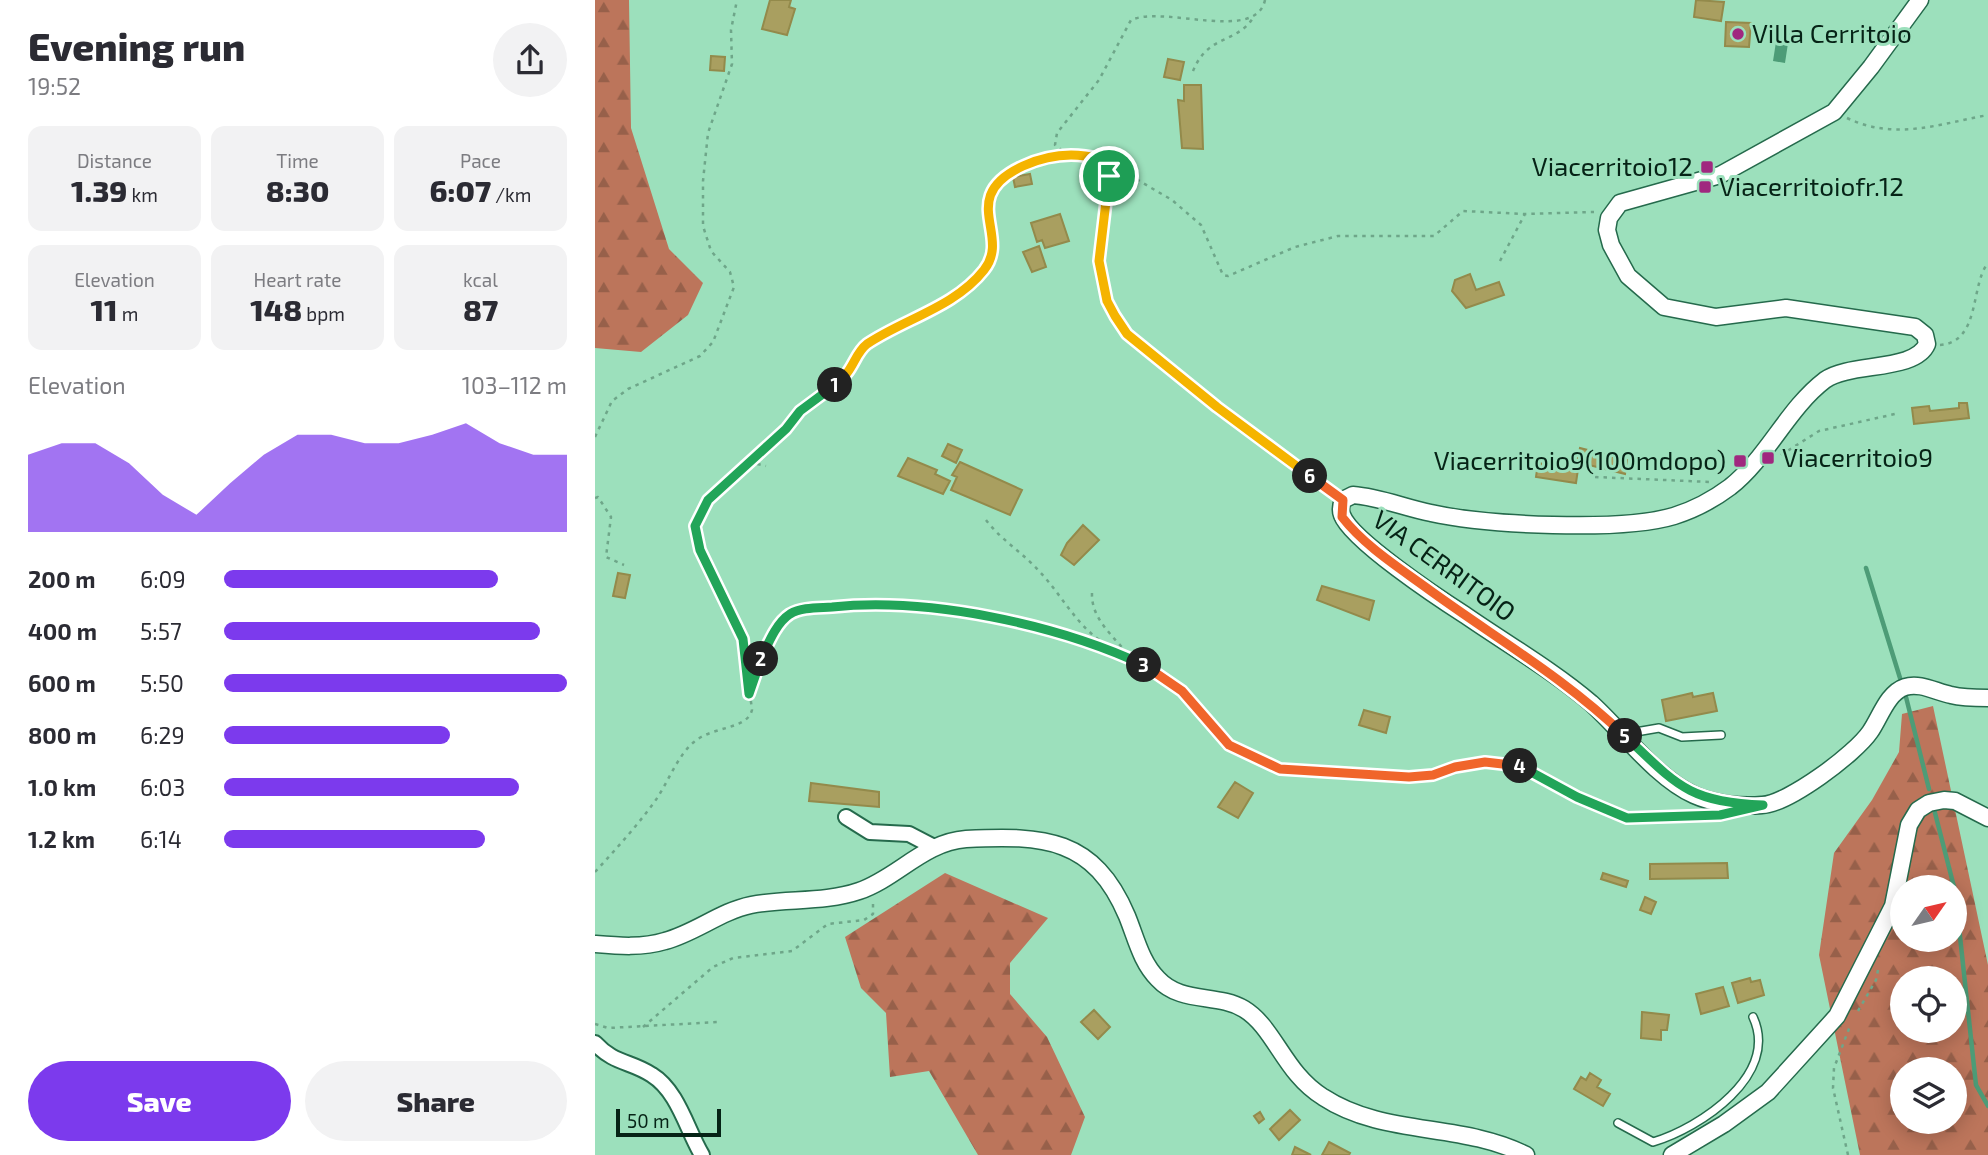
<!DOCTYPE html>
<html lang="en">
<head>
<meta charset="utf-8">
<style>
	body { margin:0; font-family:"Exo 2",sans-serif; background:#f2f2f3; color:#2b2b33; height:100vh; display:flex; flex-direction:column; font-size:26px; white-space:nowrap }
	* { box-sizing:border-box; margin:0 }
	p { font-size:23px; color:#7c7c81 }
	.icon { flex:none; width:38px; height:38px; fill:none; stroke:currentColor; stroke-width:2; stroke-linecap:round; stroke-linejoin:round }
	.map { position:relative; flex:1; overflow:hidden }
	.sheet { display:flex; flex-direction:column; background:#fff; width:595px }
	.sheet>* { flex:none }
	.needle { width:46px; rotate:56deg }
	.tools { position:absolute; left:1295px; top:875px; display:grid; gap:14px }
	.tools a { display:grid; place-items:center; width:77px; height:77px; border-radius:50%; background:#fff; box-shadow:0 4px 18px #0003; font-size:35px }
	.scale { position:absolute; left:21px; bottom:18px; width:105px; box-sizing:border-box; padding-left:7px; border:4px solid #062316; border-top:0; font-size:19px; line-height:24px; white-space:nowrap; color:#062316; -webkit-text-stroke:5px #9ce0bc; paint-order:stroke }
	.pin { position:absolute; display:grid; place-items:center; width:60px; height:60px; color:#fff; margin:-30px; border:4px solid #fff; border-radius:50%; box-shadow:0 2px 7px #0007 }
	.km { position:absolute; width:35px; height:35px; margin:-18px; border-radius:50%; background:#222; color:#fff; font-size:19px; line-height:35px; text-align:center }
	.round { display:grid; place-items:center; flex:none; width:74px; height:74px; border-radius:37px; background:#f2f2f3 }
	.head { display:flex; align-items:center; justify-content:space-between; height:119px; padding:0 28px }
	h1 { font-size:38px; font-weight:800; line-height:52px }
	.stats { display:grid; grid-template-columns:repeat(3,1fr); gap:10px; height:119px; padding:7px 28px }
	.stats div { display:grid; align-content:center; border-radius:14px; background:#f2f2f3; text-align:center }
	.stats b { font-size:30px; font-weight:800 }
	.stats small { font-size:19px; font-weight:400 }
	.stats p { font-size:19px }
	.chart { height:196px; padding:14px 28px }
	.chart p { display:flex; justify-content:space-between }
	.chart svg { width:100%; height:126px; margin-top:7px; fill:#7c3aed; opacity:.7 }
	.action { display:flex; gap:14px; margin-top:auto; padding:14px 28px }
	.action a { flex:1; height:80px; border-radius:42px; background:#7c3aed; color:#fff; font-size:28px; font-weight:800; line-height:80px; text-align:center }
	.action a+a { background:#f2f2f3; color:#2b2b33 }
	ul { padding:0 28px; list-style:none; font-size:23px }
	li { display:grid; grid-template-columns:112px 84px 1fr; align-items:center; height:52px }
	li i { height:18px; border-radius:9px; background:#7c3aed }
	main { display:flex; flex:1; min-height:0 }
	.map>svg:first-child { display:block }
	.forest { fill:url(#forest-firs); fill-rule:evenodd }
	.water { fill:#4d9c77 }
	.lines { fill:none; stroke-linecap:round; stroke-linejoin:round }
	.stream { stroke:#4d9c77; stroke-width:4.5 }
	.building { fill:#a99f60; stroke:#938a4b; stroke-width:2 }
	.service-casing { stroke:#256a4c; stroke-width:10 }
	.minor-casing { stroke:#256a4c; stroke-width:18 }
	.tertiary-casing { stroke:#256a4c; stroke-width:19 }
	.path { stroke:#6ea689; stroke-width:2.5; stroke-dasharray:3.5 5; stroke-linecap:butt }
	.service { stroke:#fff; stroke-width:7 }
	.minor { stroke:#fff; stroke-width:14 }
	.tertiary { stroke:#fff; stroke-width:16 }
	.split-1-casing { stroke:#fff; stroke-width:14 }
	.split-2-casing { stroke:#fff; stroke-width:14 }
	.split-3-casing { stroke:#fff; stroke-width:14 }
	.split-4-casing { stroke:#fff; stroke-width:14 }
	.split-5-casing { stroke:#fff; stroke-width:14 }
	.split-6-casing { stroke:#fff; stroke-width:14 }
	.split-7-casing { stroke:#fff; stroke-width:14 }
	.split-1 { stroke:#f5b400; stroke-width:9 }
	.split-2 { stroke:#22a559; stroke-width:9 }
	.split-3 { stroke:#22a559; stroke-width:9 }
	.split-4 { stroke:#f0652b; stroke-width:9 }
	.split-5 { stroke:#22a559; stroke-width:9 }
	.split-6 { stroke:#f0652b; stroke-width:9 }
	.split-7 { stroke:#f5b400; stroke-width:9 }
	.poi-dot { fill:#a0287f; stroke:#9ce0bc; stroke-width:2.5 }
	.labels { text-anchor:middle; stroke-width:6; stroke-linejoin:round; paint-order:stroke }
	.poi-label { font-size:26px; fill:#062316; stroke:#9ce0bc; text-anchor:start }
	.street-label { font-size:26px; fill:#062316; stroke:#9ce0bc }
</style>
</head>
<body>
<main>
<section class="sheet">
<div class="head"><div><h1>Evening run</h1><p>19:52</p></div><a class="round"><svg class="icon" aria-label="share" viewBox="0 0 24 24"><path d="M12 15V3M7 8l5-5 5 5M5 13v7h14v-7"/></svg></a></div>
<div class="stats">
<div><p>Distance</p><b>1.39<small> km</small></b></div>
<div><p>Time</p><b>8:30</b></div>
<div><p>Pace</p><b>6:07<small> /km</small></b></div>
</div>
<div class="stats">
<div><p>Elevation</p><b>11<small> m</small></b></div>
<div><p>Heart rate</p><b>148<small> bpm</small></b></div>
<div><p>kcal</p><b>87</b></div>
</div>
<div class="chart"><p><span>Elevation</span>103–112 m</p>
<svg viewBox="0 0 160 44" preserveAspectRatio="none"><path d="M0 44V17L10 13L20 13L30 20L40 31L50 38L60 27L70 17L80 10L90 10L100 13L110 13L120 10L130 6L140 13L150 17L160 17V44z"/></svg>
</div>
<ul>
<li><b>200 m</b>6:09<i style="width:80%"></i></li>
<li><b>400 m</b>5:57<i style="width:92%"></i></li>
<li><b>600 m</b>5:50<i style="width:100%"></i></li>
<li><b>800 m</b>6:29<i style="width:66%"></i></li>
<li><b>1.0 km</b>6:03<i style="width:86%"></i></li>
<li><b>1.2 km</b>6:14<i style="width:76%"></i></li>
</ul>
<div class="action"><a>Save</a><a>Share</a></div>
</section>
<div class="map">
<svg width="1393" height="1155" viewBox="0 0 1393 1155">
	<defs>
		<pattern id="forest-firs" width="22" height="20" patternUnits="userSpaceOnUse" patternTransform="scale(1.75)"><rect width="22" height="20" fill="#bc755b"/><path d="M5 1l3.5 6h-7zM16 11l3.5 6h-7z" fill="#97604a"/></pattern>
	</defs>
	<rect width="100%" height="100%" fill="#9ce0bc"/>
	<path class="forest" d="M0,0h34l2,128 38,121 34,34 -15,32 -47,37 -46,-4z
		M1338,706l55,259v190h-128l-41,-200 15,-102 38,-53 27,-48 3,-38zM1307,887h53v53h-53zM1307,978h53v53h-53zM1307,1069h53v53h-53z
		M350,873l103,45 -38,45v31l37,43 38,80 -14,38h-93l-49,-84 -39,6 -4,-64 -25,-25 -16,-51z"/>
	<path class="water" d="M1183,29l12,1 -5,33 -12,-2z"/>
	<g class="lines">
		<path class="stream" d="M1271,568l34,110
			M1311,697l23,92
			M1339,809l20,78
			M1360,890l21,195 12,21"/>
	</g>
	<path class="building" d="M175,0h21l-2,7 6,2 -8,26 -25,-6z
		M1101,0l28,2 -3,19 -27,-4z
		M1131,22l25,1 -2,24 -24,-1z
		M116,56l14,1 -1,14 -14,-1z
		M573,59l16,3 -4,18 -16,-3z
		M589,85h17l2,64 -21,-1 -4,-48 6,1z
		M435,174l2,10 -17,3 -2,-10z
		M465,214l9,27 -24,7 -3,-8 -5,2 -6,-19z
		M444,246l7,21 -14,5 -9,-20z
		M875,274l6,16 23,-8 5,13 -38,13 -14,-17 3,-11z
		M1364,403h8l2,15 -55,6 -2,-16 17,-2 1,5 29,-3z
		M353,444l14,6 -6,13 -14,-7z
		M985,448l47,12 -2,14 -48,-12z
		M313,458l29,12 -2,4 15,7 -7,13 -45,-18z
		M365,462l62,28 -12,25 -59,-25 6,-13 -5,-2z
		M943,463l40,6 -2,14 -40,-6z
		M488,525l16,15 -25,25 -13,-10 6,-12z
		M23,573l12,2 -5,23 -12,-2z
		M727,586l52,15 -5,19 -52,-20z
		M1097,693l1,4 20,-4 4,18 -51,10 -4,-21z
		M769,710l26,7 -4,16 -27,-8z
		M640,782l18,11 -15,25 -20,-11z
		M216,783l68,9v15l-70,-6z
		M1132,863l1,15 -78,1v-15z
		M1008,873l25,8 -2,6 -25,-8z
		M1050,897l11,5 -5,12 -11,-4z
		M1155,978l1,4 9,-2 4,15 -26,8 -6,-20z
		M1128,987l6,19 -28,8 -5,-20z
		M499,1010l16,17 -12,12 -17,-17z
		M1047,1012l27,3 -2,15h-6v10l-20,-2z
		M995,1073l11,7 -4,7 13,7 -7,12 -29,-17 7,-12 5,3z
		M695,1110l10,10 -21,20 -9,-11z
		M665,1112l4,7 -5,4 -5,-7z
		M734,1142l21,11 -1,2h-27z
		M700,1147l16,8h-19z"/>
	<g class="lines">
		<g class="service-casing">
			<path id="service" d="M1029,734l35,-6 23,9 39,-2
				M1023,1123l35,19c47,-14 127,-67 100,-125"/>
		</g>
		<g class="minor-casing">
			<path id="minor" d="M251,817l24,15 39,2 25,13
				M0,1043c19,21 36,18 57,32 26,16 35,55 50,80"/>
		</g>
		<g class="tertiary-casing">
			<path id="tertiary" d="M1325,0l-49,67 -37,45 -114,63 -100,28 -11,15 -2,12 4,15 17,31 36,31 52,10 70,-9 129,19 10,8 2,9c-12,28 -77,18 -102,36 -38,29 -57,77 -95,107 -16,12 -37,23 -56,29 -53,16 -189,9 -243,-3 -26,-5 -51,-16 -78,-18l-10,5c-2,5 -3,10 -1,15 9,25 98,84 123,100 42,29 87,55 126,88 31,28 65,75 103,92 20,9 46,12 68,10 26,-1 93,-51 108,-73 10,-14 17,-39 35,-45 15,-5 31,5 46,8 12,3 25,3 37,3
				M0,944c24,2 47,4 70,-3 30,-8 56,-30 86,-36 35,-7 73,-2 108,-14 38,-13 65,-49 107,-52 78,-4 128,-1 161,77 9,22 14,46 31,63 23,25 59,14 86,30 31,19 40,64 79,88 61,40 138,25 203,58
				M1077,1155l52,-31 44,-32 69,-76 56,-110 16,-81 9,-15 11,-7 15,-3 11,1 33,17"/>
		</g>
		<path class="path" d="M670,0c-9,43 -100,5 -134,20l-32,60 -42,53 -2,12 10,8 35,5 72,42 29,25 22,50 5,1 67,-29 43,-11h96l29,-25 62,3 69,-2
			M598,71c15,-37 43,-27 60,-53
			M1252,118c48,23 92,6 141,-3
			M512,164l2,12 -10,85 8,40 8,15 12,18 90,73 116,86
			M905,261l25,-47
			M1345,345c41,-3 30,-60 48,-82
			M0,437l17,-36 16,-12 72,-33 13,-14 21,-55 -4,-15 -19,-21 -8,-25v-45l5,-48 24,-69 -1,-34 6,-30
			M1186,455l38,-24 76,-17
			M154,462l17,4
			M1000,477l115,5
			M0,498l3,-1 13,20 -5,40 18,8
			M391,520c15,20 36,32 53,51 21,22 35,50 59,68 22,18 50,26 73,43 18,15 29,35 45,52 25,26 61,36 96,39 36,4 81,6 116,3 29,-3 44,-18 78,-13 44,6 76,44 120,55 17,4 59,-3 79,-3
			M497,593c-1,27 23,44 38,64
			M155,691c8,-25 17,-60 39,-76 12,-8 32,-7 46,-9 97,-9 186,20 278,45
			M0,872c21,-23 42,-46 60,-71 13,-18 22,-45 39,-59 18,-16 53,-12 58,-32l-9,-71 -43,-89 -5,-24 4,-11 9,-15 78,-71 14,-18 50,-38 15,-27 74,-40 45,-36 8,-18 -3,-48 7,-21 33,-20 36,-10
			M1263,1011l18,-31 2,-10
			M0,1024l13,4 111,-6
			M48,1027l70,-60 20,-9 59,-7 36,-27 36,-4 9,-6v-13
			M1253,1155l-15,-67 1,-20 16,-42"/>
		<use href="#service" class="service"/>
		<use href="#minor" class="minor"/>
		<use href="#tertiary" class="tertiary"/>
	</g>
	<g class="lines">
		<g class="split-1-casing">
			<path id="split-1" d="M240,385c19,-14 19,-31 32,-41 37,-25 88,-37 117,-74 28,-35 -28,-73 39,-104 20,-9 40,-13 62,-10 16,2 22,4 24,20"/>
		</g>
		<g class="split-2-casing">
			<path id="split-2" d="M166,659l-12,35 -6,-55 -43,-89 -5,-24 13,-26 78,-71 14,-18 35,-26"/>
		</g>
		<g class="split-3-casing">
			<path id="split-3" d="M166,659c7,-15 15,-36 29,-45 12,-7 28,-6 42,-7 97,-10 224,17 312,58"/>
		</g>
		<g class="split-4-casing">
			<path id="split-4" d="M549,665l38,26 47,54 51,24 129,8 24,-2 22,-8 30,-5 35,4"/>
		</g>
		<g class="split-5-casing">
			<path id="split-5" d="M925,766l57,31 50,21 93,-3 43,-10c-75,-3 -86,-20 -138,-69"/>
		</g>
		<g class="split-6-casing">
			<path id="split-6" d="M715,476l33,24 -1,17c22,28 53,48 82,69 68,50 140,91 201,150"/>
		</g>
		<g class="split-7-casing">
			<path id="split-7" d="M514,176l-10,85 8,40 8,15 12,18 90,73 93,69"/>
		</g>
		<use href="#split-1" class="split-1"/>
		<use href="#split-2" class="split-2"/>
		<use href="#split-3" class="split-3"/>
		<use href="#split-4" class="split-4"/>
		<use href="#split-5" class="split-5"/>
		<use href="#split-6" class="split-6"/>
		<use href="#split-7" class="split-7"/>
	</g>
	<g class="poi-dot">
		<circle cx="1143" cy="34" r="7"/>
		<rect x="1105" y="160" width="14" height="14" rx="3.5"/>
		<rect x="1103" y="180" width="14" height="14" rx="3.5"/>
		<rect x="1166" y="451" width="14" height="14" rx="3.5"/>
		<rect x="1138" y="454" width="14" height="14" rx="3.5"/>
	</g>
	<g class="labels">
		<g class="poi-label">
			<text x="1157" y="43">Villa Cerritoio</text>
			<text x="1098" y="176" text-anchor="end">Viacerritoio12</text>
			<text x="1124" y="196">Viacerritoiofr.12</text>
			<text x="1187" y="467">Viacerritoio9</text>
			<text x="1131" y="470" text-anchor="end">Viacerritoio9(100mdopo)</text>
		</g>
		<g class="street-label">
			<text transform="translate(849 566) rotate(36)" y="9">VIA CERRITOIO</text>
		</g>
	</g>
</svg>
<div class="tools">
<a><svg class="needle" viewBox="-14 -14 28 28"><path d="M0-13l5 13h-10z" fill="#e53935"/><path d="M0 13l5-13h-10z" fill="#7c7c81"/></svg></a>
<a><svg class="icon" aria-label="locate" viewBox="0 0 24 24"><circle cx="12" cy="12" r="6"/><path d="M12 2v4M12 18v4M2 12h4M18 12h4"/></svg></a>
<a><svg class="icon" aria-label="layers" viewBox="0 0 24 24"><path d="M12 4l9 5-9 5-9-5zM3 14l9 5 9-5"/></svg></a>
</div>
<div class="scale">50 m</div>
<div class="pin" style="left:514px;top:176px;background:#1e9e55"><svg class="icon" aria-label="arrive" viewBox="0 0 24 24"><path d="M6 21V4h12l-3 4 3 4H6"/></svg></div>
<b class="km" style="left:240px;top:385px">1</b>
<b class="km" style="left:166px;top:659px">2</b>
<b class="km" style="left:549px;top:665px">3</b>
<b class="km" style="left:925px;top:766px">4</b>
<b class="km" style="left:1030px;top:736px">5</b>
<b class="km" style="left:715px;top:476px">6</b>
</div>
</main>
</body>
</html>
